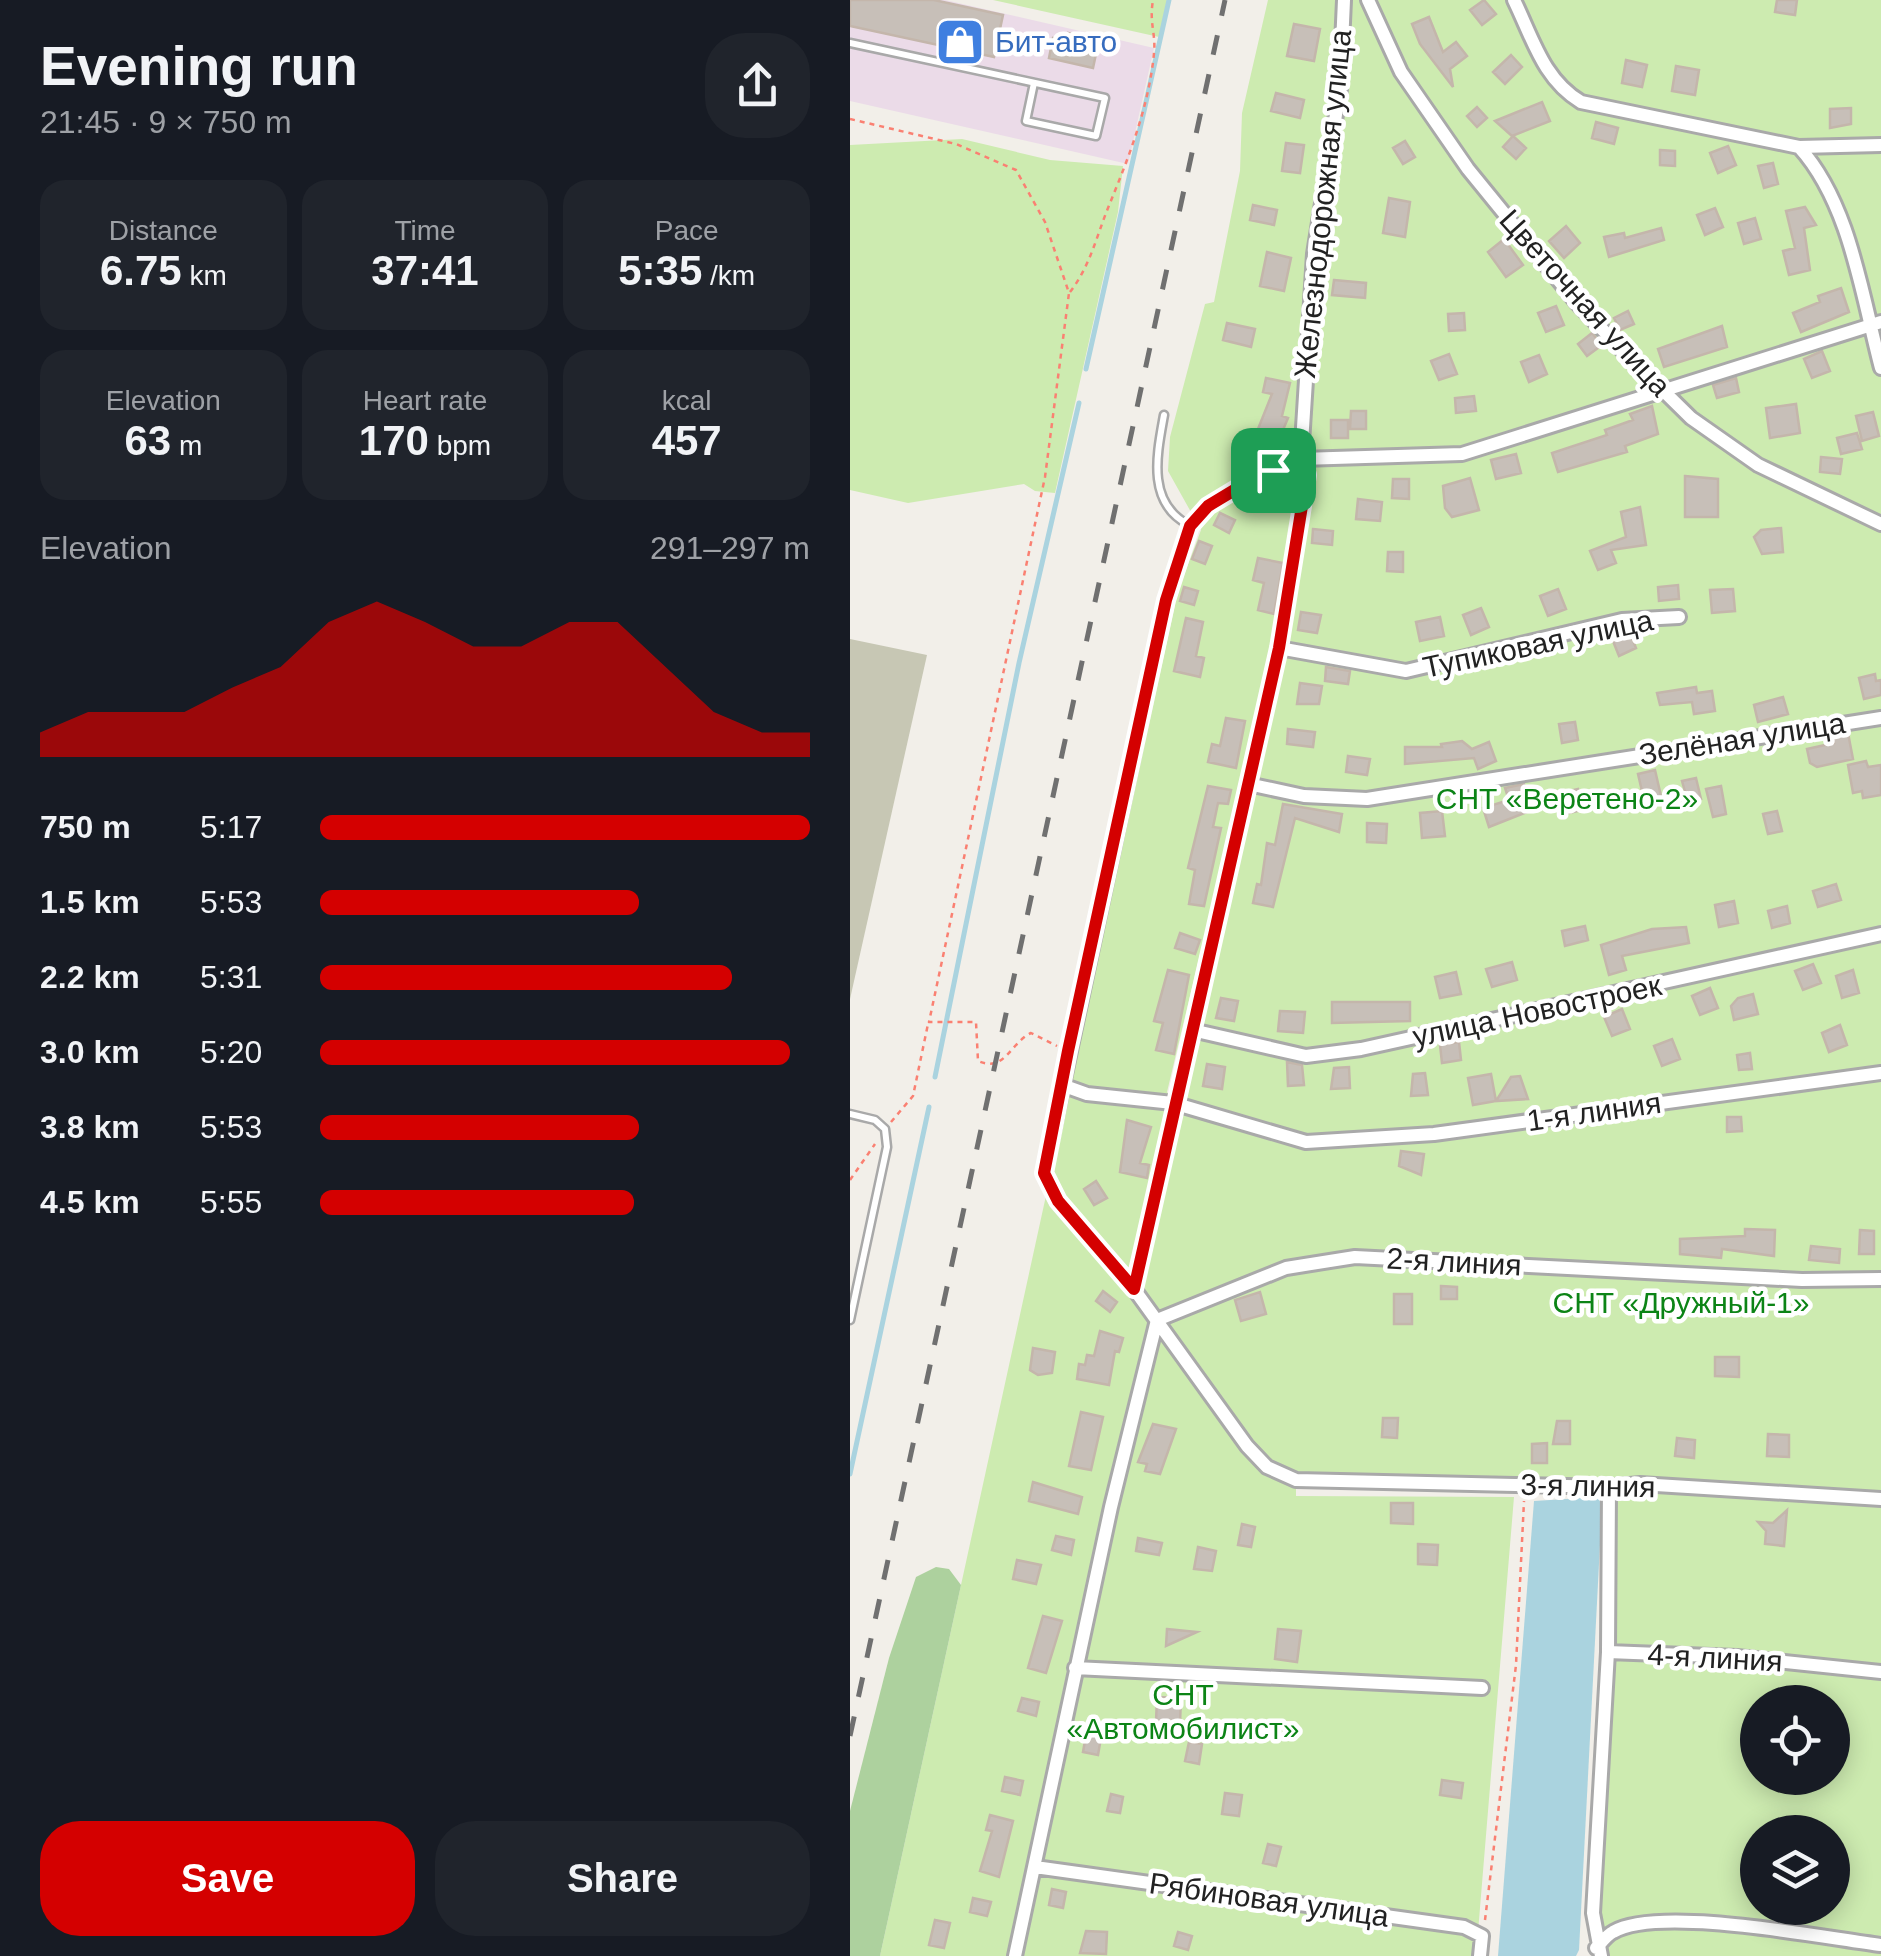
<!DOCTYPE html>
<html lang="en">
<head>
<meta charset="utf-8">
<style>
	body { margin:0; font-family:Helvetica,sans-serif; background:#20242c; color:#f1f3f6; height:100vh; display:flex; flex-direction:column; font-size:38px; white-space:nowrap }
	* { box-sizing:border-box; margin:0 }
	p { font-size:32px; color:#9ea1a6 }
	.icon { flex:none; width:55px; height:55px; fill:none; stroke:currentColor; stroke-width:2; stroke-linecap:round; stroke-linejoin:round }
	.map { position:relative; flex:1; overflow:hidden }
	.side { display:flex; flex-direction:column; background:#171b24; width:850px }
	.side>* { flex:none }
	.fabs { position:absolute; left:890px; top:1685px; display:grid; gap:20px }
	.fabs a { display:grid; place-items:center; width:110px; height:110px; border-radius:50%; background:#171b24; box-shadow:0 5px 25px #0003; font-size:50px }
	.pin { position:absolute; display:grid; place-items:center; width:85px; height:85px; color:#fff; margin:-42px; border-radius:20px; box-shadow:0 5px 15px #0006 }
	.round { display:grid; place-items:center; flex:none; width:105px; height:105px; border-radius:40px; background:#20242c }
	.summary { display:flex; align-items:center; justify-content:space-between; height:170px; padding:0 40px }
	h1 { font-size:55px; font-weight:600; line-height:75px }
	.metrics { display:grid; grid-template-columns:repeat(3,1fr); gap:15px; height:170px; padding:10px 40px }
	.metrics div { display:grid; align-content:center; border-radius:25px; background:#20242c; text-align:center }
	.metrics b { font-size:42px; font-weight:600 }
	.metrics small { font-size:28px; font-weight:400 }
	.metrics p { font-size:28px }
	.chart { height:280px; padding:20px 40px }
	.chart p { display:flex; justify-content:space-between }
	.chart svg { width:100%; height:180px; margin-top:10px; fill:#d40000; opacity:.7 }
	.action { display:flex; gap:20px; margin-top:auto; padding:20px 40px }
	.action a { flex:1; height:115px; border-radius:40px; background:#d40000; color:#fff; font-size:40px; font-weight:600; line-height:115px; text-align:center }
	.action a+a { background:#20242c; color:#f1f3f6 }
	ul { padding:0 40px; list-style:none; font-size:32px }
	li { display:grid; grid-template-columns:160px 120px 1fr; align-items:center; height:75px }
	li i { height:25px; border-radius:12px; background:#d40000 }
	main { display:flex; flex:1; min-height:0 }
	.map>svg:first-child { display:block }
	.industrial { fill:#ebdbe8 }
	.construction { fill:#c7c7b4 }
	.grass { fill:#cdebb0; fill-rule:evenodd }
	.forest { fill:#add19e }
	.water { fill:#aad3df }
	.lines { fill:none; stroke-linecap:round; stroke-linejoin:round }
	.stream { stroke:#aad3df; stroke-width:5 }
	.building { fill:#c7bfb8; stroke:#c4b6ab; stroke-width:2.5 }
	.service-casing { stroke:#a9a9a9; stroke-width:11 }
	.minor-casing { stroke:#a9a9a9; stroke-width:18 }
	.path { stroke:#fa8072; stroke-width:2.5; stroke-dasharray:5 5; stroke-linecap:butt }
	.service { stroke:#fff; stroke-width:6 }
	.minor { stroke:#fff; stroke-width:12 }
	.rail { stroke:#707070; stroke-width:5; stroke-dasharray:20 20; stroke-linecap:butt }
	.route-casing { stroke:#fff; stroke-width:20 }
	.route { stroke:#d40000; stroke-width:12 }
	.labels { text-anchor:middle; stroke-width:9; stroke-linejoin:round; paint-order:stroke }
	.shop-label { font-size:30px; fill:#366cbe; stroke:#fff; text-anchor:start }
	.street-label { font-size:30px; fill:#222; stroke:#fff }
	.park-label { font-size:30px; fill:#0c8416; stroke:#fff }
</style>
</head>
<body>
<main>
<section class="side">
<div class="summary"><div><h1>Evening run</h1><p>21:45 · 9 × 750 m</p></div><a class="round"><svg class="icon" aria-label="share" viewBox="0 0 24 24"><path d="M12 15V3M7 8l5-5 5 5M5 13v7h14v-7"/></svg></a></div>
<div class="metrics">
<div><p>Distance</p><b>6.75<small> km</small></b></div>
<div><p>Time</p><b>37:41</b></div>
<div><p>Pace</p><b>5:35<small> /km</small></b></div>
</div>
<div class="metrics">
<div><p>Elevation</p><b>63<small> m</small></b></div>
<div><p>Heart rate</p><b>170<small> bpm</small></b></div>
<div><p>kcal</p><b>457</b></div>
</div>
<div class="chart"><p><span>Elevation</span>291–297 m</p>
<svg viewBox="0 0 160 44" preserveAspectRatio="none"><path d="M0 44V38L10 33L20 33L30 33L40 27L50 22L60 11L70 6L80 11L90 17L100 17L110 11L120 11L130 22L140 33L150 38L160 38V44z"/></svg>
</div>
<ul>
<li><b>750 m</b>5:17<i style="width:100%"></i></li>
<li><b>1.5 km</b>5:53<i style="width:65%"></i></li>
<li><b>2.2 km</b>5:31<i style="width:84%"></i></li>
<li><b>3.0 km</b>5:20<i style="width:96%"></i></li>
<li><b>3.8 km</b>5:53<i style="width:65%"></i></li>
<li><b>4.5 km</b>5:55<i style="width:64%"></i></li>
</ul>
<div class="action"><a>Save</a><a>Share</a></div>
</section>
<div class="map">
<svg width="1031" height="1956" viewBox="0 0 1031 1956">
	<rect width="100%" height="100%" fill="#f2efe9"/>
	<path class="industrial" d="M0,0h95l209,48 -26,116 -278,-63z"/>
	<path class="construction" d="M0,639l77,16 -77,344z"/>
	<path class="grass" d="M143,0h174l-8,37z
		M418,0h613v1956h-280l-5,-8 12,-460 -312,-8v16l218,1 -38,459h-596l298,-1365 23,-61 -33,-59 2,-34 35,-133 9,-2 26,-131 2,-58zM427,632l2,16 -106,454 -6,-10zM908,1702h74v76h-74zM908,1832h74v76h-74z
		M112,139l88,21 73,6 -5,46 -63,281 -20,-2 -11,-7 -116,19 -58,-13v-345z"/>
	<path class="forest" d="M86,1567l13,2 12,16 -81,371h-30v-145l39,-153 27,-81z"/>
	<path class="water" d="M748,1497l4,9 -23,444 -3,6h-78l36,-455z"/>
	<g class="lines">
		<path class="stream" d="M236,369l83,-369
			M85,1077l84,-414 60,-260
			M0,1474l79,-367"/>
	</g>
	<path class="building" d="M0,0h84l69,15 -9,42 -144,-31z
		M634,0l12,14 -14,11 -12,-15z
		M927,0h20l-2,15 -20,-3z
		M579,17l14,35 13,-10 11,14 -17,13 3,18 -33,-43 -8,-20z
		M444,24l26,5 -6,32 -27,-5z
		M218,33l31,7 -6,28 -44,-10 4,-20 13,2z
		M661,55l11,12 -17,17 -12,-12z
		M776,60l21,5 -5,22 -20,-4z
		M826,66l23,4 -4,25 -23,-4z
		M426,93l28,7 -4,18 -29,-7z
		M692,102l8,19 -38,15 -17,-15z
		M627,107l10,11 -10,9 -10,-11z
		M1001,108v16l-21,4v-19z
		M746,122l22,6 -4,16 -22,-6z
		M663,136l13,12 -10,11 -13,-12z
		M555,141l10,16 -12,7 -10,-16z
		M436,143l18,2 -4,28 -18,-2z
		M878,146l8,19 -18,8 -8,-20z
		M810,150l15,1v15l-15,-1z
		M923,163l5,21 -14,4 -6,-22z
		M539,198l21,4 -5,35 -22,-4z
		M403,205l24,5 -3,15 -24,-5z
		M955,207l11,18 -12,3 6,42 -21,5 -6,-24 12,-3 -9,-37z
		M865,208l8,19 -18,8 -8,-20z
		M905,218l6,21 -17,5 -6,-21z
		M716,226l14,17 -16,15 -15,-17z
		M811,228l3,12 -55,17 -5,-20 20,-4 1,5z
		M654,239l19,26 -17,12 -18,-25z
		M417,252l24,6 -7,33 -24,-5z
		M484,280l32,3 -1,15 -33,-3z
		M991,288l8,24 -48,20 -8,-19 27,-11 -2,-6z
		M706,306l8,19 -18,7 -8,-19z
		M778,311l6,13 -14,6 -6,-12z
		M614,313l1,17 -16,1 -1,-17z
		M377,323l28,6 -4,18 -28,-7z
		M872,326l5,21 -63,20 -6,-18z
		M742,333l10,12 -15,11 -9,-12z
		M972,351l8,20 -18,7 -8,-19z
		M599,354l8,20 -18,6 -8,-19z
		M689,355l8,19 -18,8 -8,-20z
		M416,378l24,5 -8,33 6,2 -8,19 -22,-8 14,-35 -9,-2z
		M886,378l3,14 -22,6 -4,-13z
		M624,396l2,15 -20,2 -1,-15z
		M946,404l4,29 -30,5 -4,-30z
		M802,406l6,28 -33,12 2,6 -69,20 -6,-19 55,-18 -2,-5 28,-10 -3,-6z
		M501,411h15v18h-16z
		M1023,412l6,24 -17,5 -6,-25z
		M481,420h17v18h-17z
		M1007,433l5,16 -21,5 -4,-16z
		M666,454l5,19 -25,6 -5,-19z
		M971,457l21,2 -2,15 -20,-2z
		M835,476l33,3v38h-33z
		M620,478l9,32 -27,7 -7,-9 -2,-22z
		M543,479h16v20l-17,-1z
		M424,486l19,3 -4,21 -19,-4z
		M508,499l24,3 -2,19 -24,-2z
		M790,507l6,38 -35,5 5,13 -18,7 -8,-19 36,-14 -5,-25z
		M370,513l15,7 -6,13 -15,-8z
		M931,528l2,24 -21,2 -8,-17 7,-7z
		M463,529l20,2 -1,14 -20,-2z
		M349,541l13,5 -7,18 -13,-5z
		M538,552h15v20l-16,-1z
		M408,558l25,5 -9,51 -16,-4 6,-27 -11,-3z
		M828,585l1,14 -20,2 -1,-14z
		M334,587l14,4 -4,14 -14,-4z
		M708,589l8,20 -18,7 -8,-20z
		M883,589l2,22 -23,2 -2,-23z
		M631,608l8,19 -18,8 -8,-20z
		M451,612l20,3 -4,18 -19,-3z
		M590,617l4,19 -24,5 -4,-19z
		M336,618l17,4 -7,34 8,2 -4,19 -26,-6z
		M779,630l7,18 -17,8 -8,-20z
		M476,667l24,4 -2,13 -23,-3z
		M1025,674l1,7 5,-1v15l-17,4 -5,-21z
		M450,683l22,3 -3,18h-22z
		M846,687l1,6 15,-2 3,20 -21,3 -2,-12 -32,3 -3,-12z
		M933,697l5,17 -30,8 -4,-17z
		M376,718l19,3 -9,47 -28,-6 4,-18 8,2z
		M725,722l3,18 -16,3 -3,-19z
		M438,729l27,3 -2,15 -26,-3z
		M998,733l5,26 -36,8 -7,-4 -3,-14 27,-6 -1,-7z
		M612,741l10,8 17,-7 7,19 -18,8 -4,-11 -69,6v-17h37l-1,-3z
		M498,756l22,3 -3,16 -21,-3z
		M1016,761l2,6 13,-2v30l-18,3 -1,-7 -9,2 -5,-28z
		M805,770l6,26 -17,4 -6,-26z
		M846,778l5,21 -13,3 -6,-21z
		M674,784l8,26 -43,17 -6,-19 26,-8 -4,-12z
		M358,786l23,4 -3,14 -10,-1 -5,24 8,1 -17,78 -15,-2 6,-34 -7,-2z
		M871,786l5,28 -13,3 -7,-28z
		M728,789l4,21 -13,3 -4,-21z
		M433,804l59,10 -3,18 -44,-14 -22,89 -20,-4 4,-19 4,1 6,-42 8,2z
		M592,811l3,25 -23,2 -2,-25z
		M927,811l5,20 -14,3 -5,-20z
		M517,823l20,1 -1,19 -19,-1z
		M986,884l5,16 -23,7 -5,-16z
		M884,901l4,22 -19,4 -4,-22z
		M937,906l3,17 -18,5 -4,-17z
		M735,926l3,14 -23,6 -3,-15z
		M836,927l3,16 -67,13 4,14 -17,5 -8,-30 51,-16z
		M330,933l20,7 -5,14 -20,-6z
		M662,962l5,18 -25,7 -6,-18z
		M963,964l8,19 -18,7 -8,-19z
		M318,970l21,5 -15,79 -18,-4 7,-27 -9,-2z
		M1003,970l6,23 -17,5 -6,-22z
		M606,972l5,22 -21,4 -5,-21z
		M860,988l8,20 -18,7 -8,-19z
		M903,994l5,20 -24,6 -3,-14 7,-8z
		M371,998l17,3 -4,20 -18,-3z
		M482,1002h78v19l-78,2z
		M772,1009l8,20 -18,7 -8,-19z
		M430,1011l25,1 -2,21 -25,-2z
		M990,1025l7,20 -18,7 -7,-19z
		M822,1039l8,20 -18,7 -8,-20z
		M609,1042l2,18 -19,3 -2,-18z
		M900,1053l2,16 -13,1 -2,-15z
		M437,1062l15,3 2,20 -16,1z
		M357,1064l18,3 -3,22 -19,-3z
		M499,1067l1,21 -19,1 3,-21z
		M575,1073l3,22 -17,1 2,-22z
		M641,1074l5,27 -23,4 -5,-27z
		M670,1076l8,23 -32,2 15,-24z
		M877,1117h14l1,14 -15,1z
		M277,1120l24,7 -11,36 9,2 -2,13 -27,-6z
		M551,1151l23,3 -3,21 -22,-9z
		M246,1181l11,17 -13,7 -10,-16z
		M895,1229l30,1 -1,26 -52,-7 -1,9 -41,-4v-15l65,-3z
		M1010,1230l14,1v23h-15z
		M961,1246l29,3 -1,14 -30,-3z
		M591,1286l16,1v12h-16z
		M253,1291l14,11 -7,10 -14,-11z
		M410,1292l6,22 -25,7 -6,-21z
		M544,1294h18v30h-18z
		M250,1331l23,7 -4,14 -4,-1 -6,34 -32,-6 2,-15 6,1 2,-10 7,1z
		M183,1348l22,4 -3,21 -14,2 -8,-5z
		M865,1357h24v20l-24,-1z
		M231,1412l22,5 -12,53 -22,-4z
		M533,1418h15l-1,20 -15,-1z
		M707,1421h13v23h-17z
		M303,1424l23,5 -16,45 -15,-3 2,-7 -9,-2z
		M918,1434l21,1v22l-22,-1z
		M827,1438l18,2 -1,18 -19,-2z
		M697,1443v20h-15v-19z
		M183,1482l49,15 -4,17 -49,-13z
		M541,1503h22v21l-22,-1z
		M937,1510l-3,36 -19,-2 1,-13 -8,-9 15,1z
		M392,1524l13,3 -4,20 -13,-2z
		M206,1536l18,4 -3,15 -19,-5z
		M288,1538l24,5 -3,12 -23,-4z
		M568,1544l20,1 -1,20 -19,-1z
		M348,1547l18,4 -4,20 -18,-2z
		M167,1560l24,5 -5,19 -23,-5z
		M193,1616l19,5 -16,52 -18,-5z
		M317,1629l30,3 -31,14z
		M428,1629l23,2 -4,31 -22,-3z
		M307,1697l24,1 -1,25 -24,-1z
		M172,1698l17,4 -3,14 -18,-5z
		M237,1729l15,3 -4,23 -15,-3z
		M339,1742l13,2 -3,20 -14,-3z
		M155,1777l18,4 -3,14 -18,-4z
		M592,1780l21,3 -2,15 -21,-3z
		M375,1793l17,2 -3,21 -17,-2z
		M261,1794l12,3 -3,16 -13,-2z
		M140,1815l23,6 -14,56 -19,-6 12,-40 -6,-1z
		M418,1844l13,3 -5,19 -13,-3z
		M202,1889l14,3 -3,16 -14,-3z
		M123,1898l18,4 -4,14 -17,-4z
		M85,1920l15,3 -6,25 -15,-3z
		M236,1931l21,1 -1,22 -26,-1z
		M328,1932l14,4 -4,14 -14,-4z"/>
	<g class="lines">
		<g class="service-casing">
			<path id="service" d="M0,43l255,55 -9,38 -70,-15 8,-38
				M314,415c-7,39 -18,88 25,110
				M0,1114l25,6 10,9 2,18 -37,173"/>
		</g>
		<g class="minor-casing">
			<path id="minor" d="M518,0l33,72 67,97 109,134 48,50 66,65 67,47 123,59
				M664,0c19,39 29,79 67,102l218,45 82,-2
				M949,147c51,56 63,149 82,221
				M1031,322l-419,132 -161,5 -45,18 -48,29 -18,19 -24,75 -122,573 13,28 77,88 113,157 20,21 29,13 313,7 31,-3 241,15
				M429,648l127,23 216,-51 57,-3
				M398,784l56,12 63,3 514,-81
				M342,1030l114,26 55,-7 520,-115
				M212,1085l25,9 86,9 133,39 128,-8 447,-61
				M284,1289l145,-641 28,-173 -6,-16 13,-205 26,-165 4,-89
				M307,1320l129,-52 69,-11 447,23 79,-1
				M758,1652l129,5 144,15
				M225,1668l407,20
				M185,1867l429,60 18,9 -2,20
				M746,1948c5,-5 11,-13 17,-16 46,-27 211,6 268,13
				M165,1956l96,-449 46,-187
				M751,1956l-8,-43 15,-261 1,-165"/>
		</g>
		<path class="path" d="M0,119l106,25 60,26 29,52 24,71 -24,184 -116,545h47l2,39c27,12 32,-18 53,-28l26,13
			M220,292c20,-26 26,-54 38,-84 20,-49 41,-101 46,-155 2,-20 -5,-29 -1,-53
			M41,1122l22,-26 15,-72
			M0,1180l25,-36
			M635,1920l31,-255 8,-164"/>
		<use href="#service" class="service"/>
		<use href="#minor" class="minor"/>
		<path class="rail" d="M0,1736l375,-1736"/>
	</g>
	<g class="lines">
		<g class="route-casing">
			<path id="route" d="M451,459l6,16 -28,173 -145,641 -76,-88 -14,-28 24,-122 98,-451 24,-74 18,-20 48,-29z"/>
		</g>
		<use href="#route" class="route"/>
	</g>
	<defs>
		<g id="shop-square" transform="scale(2.5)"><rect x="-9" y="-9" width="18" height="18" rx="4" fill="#3f7fe0" stroke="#fff"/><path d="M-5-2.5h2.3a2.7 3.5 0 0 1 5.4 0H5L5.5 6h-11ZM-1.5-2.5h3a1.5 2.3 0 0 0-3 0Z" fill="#fff"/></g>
	</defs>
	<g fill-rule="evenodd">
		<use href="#shop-square" x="110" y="42"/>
	</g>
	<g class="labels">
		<g class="shop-label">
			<text x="145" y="52">Бит-авто</text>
		</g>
		<g class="street-label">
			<text transform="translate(473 204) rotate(-84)" y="10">Железнодорожная улица</text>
			<text transform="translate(735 303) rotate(48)" y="10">Цветочная улица</text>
			<text transform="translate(688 644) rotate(-12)" y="10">Тупиковая улица</text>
			<text transform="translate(892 739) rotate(-9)" y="10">Зелёная улица</text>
			<text transform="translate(687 1011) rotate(-12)" y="10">улица Новостроек</text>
			<text transform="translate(744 1112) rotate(-8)" y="10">1-я линия</text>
			<text transform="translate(604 1262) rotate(3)" y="10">2-я линия</text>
			<text transform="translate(738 1486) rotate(1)" y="10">3-я линия</text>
			<text transform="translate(865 1658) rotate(3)" y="10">4-я линия</text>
			<text transform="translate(419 1900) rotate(8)" y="10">Рябиновая улица</text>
		</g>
		<g class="park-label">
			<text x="717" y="809">СНТ «Веретено-2»</text>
			<text x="831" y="1313">СНТ «Дружный-1»</text>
			<text x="333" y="1705">СНТ<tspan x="333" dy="34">«Автомобилист»</tspan></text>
		</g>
	</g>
</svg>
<div class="fabs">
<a><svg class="icon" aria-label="locate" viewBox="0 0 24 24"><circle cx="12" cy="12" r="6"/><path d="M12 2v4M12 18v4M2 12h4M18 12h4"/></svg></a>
<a><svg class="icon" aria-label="layers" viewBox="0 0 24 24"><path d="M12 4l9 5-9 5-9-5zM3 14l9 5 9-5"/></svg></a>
</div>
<div class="pin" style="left:423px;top:470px;background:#1e9e55"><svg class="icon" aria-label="arrive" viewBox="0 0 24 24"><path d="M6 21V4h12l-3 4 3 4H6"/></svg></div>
</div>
</main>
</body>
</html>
